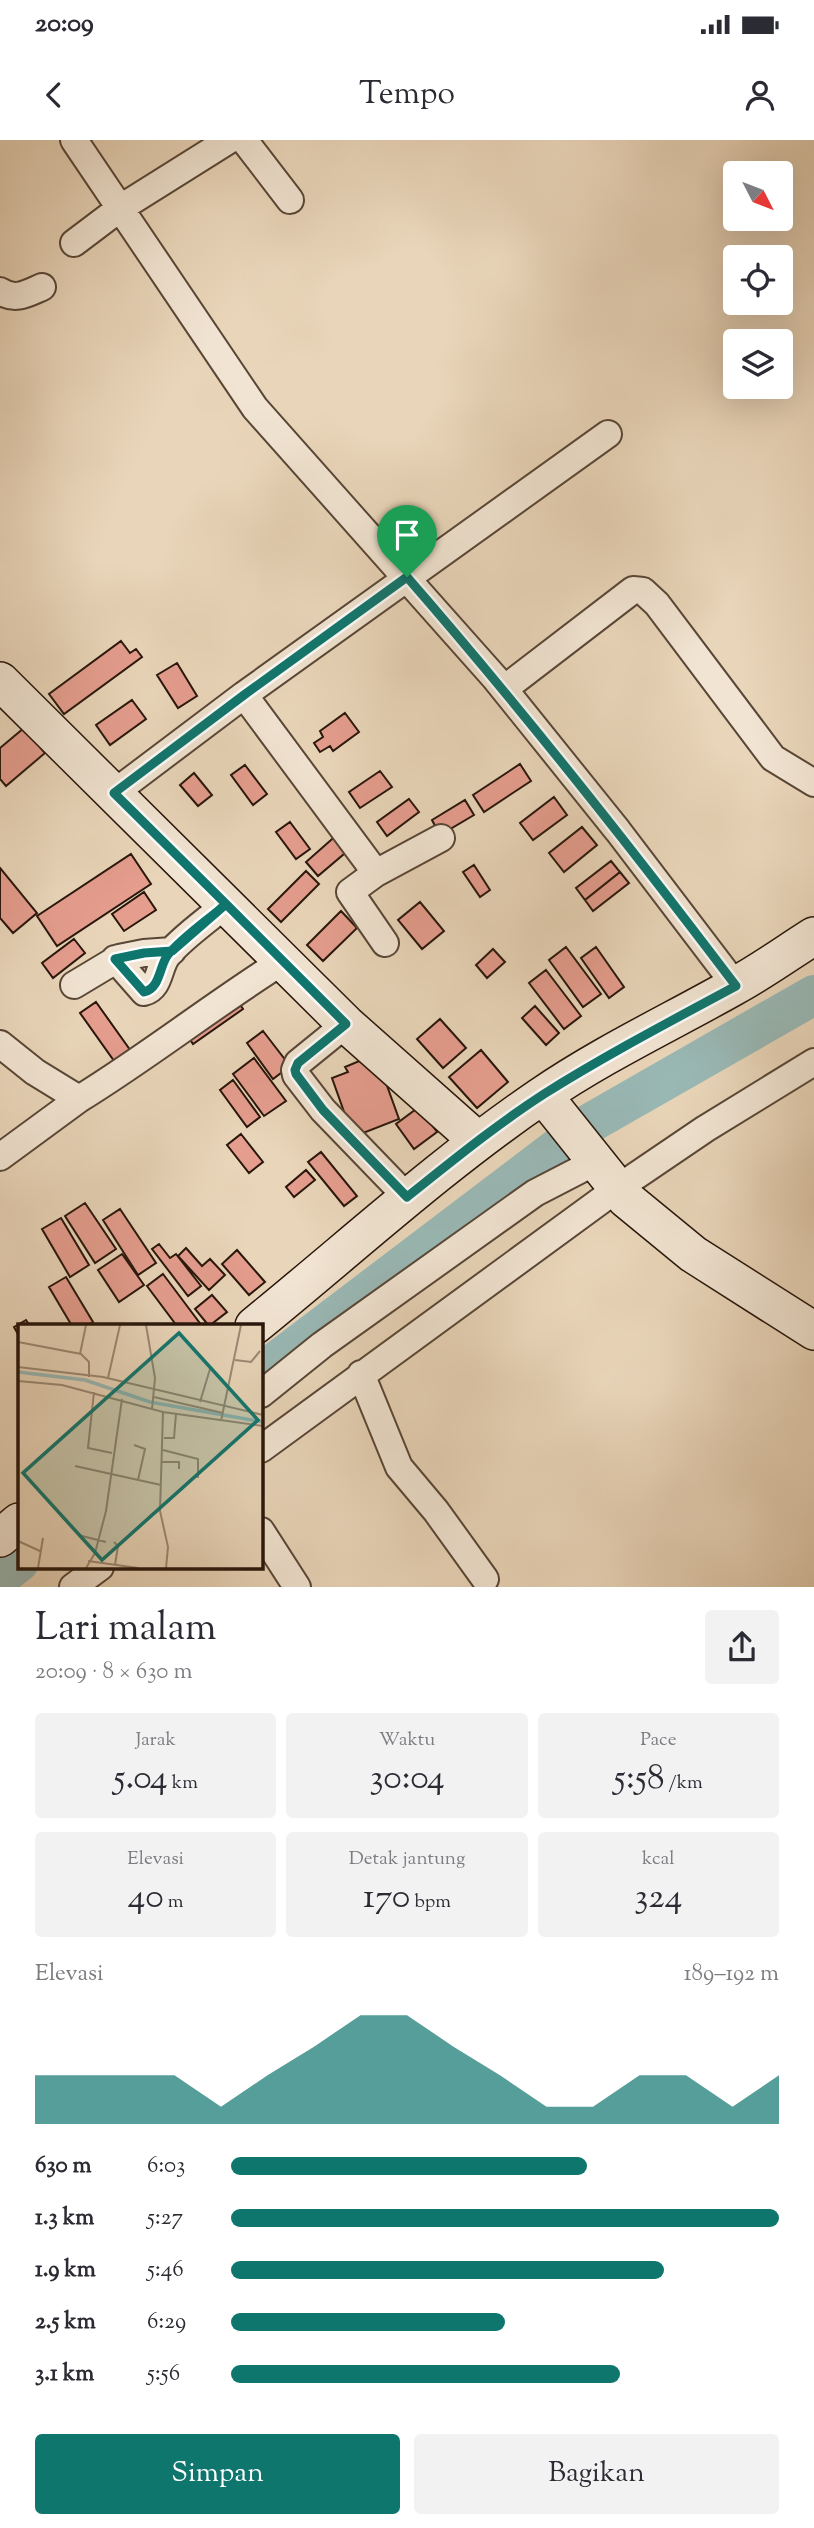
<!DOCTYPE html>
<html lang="id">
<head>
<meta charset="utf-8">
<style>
	body { margin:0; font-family:"Sorts Mill Goudy",serif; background:#f2f2f3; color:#2b2b33; height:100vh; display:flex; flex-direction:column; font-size:26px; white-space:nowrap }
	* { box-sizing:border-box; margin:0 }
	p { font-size:23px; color:#7c7c81 }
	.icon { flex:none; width:38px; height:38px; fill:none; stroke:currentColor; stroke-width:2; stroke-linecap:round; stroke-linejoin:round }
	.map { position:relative; height:1447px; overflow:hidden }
	.sheet { display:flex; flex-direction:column; background:#fff; flex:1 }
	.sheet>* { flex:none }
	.needle { width:46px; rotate:132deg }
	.controls { position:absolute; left:723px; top:21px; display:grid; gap:14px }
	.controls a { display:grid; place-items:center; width:70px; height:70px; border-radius:7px; background:#fff; box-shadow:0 7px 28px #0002; font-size:35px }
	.pin { position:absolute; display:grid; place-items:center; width:60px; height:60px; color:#fff; margin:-72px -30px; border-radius:50% 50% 50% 0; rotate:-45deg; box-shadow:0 0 7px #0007 }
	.pin .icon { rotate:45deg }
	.round { display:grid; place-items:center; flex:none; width:74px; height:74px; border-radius:7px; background:#f2f2f3 }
	.summary { display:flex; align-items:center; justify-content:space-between; height:119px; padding:0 35px }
	h1 { font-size:38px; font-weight:600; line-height:52px }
	.metrics { display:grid; grid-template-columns:repeat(3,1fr); gap:10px; height:119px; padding:7px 35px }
	.metrics div { display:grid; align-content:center; border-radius:7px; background:#f2f2f3; text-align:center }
	.metrics b { font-size:35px; font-weight:600 }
	.metrics small { font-size:19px; font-weight:400 }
	.metrics p { font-size:19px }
	.chart { height:196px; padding:14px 35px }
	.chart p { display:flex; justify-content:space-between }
	.chart svg { width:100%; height:126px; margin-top:7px; fill:#0f766e; opacity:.7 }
	.action { display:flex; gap:14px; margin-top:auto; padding:14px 35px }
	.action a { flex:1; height:80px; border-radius:7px; background:#0f766e; color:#fff; font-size:28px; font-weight:600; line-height:80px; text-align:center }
	.action a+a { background:#f2f2f3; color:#2b2b33 }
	ul { padding:0 35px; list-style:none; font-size:23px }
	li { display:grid; grid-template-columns:112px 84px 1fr; align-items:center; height:52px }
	li i { height:18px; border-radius:9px; background:#0f766e }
	.status { display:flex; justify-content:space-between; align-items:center; height:49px; padding:0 35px; background:#fff; direction:ltr }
	.status svg { height:19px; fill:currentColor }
	header { display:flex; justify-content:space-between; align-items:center; height:91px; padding:0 35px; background:#fff; font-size:32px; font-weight:600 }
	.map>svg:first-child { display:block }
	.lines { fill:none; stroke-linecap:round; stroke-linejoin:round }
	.river { stroke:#99b8b5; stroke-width:40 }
	.building { fill:#e59d8e; stroke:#28160b; stroke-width:2 }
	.street-casing { stroke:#584636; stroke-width:30 }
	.secondary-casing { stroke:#28160b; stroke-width:40 }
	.street { stroke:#f1e4d2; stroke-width:26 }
	.secondary { stroke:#f1e4d2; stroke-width:37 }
	.route-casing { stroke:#fff; stroke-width:14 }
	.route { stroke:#0f766e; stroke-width:9 }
	.inset-river { fill:none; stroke:#99b8b5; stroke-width:3.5 }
	.inset-road { fill:none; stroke:#9c8973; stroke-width:2 }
	.view { fill:#0f766e; fill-opacity:0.15; stroke:#0f766e; stroke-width:3.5 }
	.inset-edge { fill:none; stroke:#28160b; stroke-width:3.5 }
</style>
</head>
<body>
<div class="status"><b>20:09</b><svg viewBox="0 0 49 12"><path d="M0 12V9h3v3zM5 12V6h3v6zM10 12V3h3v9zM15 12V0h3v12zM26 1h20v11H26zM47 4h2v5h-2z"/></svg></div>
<header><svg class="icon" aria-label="back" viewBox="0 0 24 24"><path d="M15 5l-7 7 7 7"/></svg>Tempo<svg class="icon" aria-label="person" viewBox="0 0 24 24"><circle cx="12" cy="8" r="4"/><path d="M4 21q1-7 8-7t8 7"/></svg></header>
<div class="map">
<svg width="814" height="1447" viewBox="0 0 814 1447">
	<rect width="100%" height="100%" fill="#e9d5b9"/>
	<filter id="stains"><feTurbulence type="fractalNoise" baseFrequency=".00286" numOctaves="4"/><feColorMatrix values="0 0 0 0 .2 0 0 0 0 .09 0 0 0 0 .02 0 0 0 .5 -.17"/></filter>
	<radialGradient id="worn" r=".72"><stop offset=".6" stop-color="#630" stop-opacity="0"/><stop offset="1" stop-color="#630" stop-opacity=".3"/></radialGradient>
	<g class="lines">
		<path class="river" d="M261,1233l331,-251 222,-127
			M0,1437l19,-15"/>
	</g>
	<path class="building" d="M121,501l9,12 6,-4 6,8 -78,57 -15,-20z
		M177,523l20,33 -19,12 -21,-33z
		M132,560l14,19 -36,26 -14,-20z
		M345,573l14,19 -26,19 -3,-5 -10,6 -6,-9 9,-6 -3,-6z
		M24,588l21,25 -39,33 -6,-7v-31z
		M520,624l11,17 -47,31 -11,-17z
		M245,625l22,29 -14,11 -22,-30z
		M380,631l12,16 -32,21 -11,-16z
		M194,633l18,22 -14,11 -18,-21z
		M554,657l13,18 -34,25 -13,-17z
		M409,659l10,13 -32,24 -10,-14z
		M465,660l9,15 -34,20 -8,-15z
		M290,682l20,27 -14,10 -20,-27z
		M582,687l15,18 -33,27 -15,-19z
		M339,693l12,15 -33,28 -12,-14z
		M131,714l20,30 -94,62 -20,-30z
		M611,721l9,11 -35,28 -9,-12z
		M474,725l16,25 -10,7 -17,-25z
		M0,728l37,45 -24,20 -13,-15z
		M306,731l13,13 -38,38 -13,-13z
		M620,732l9,11 -36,28 -8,-11z
		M144,752l12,18 -32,21 -12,-17z
		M420,762l24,29 -22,18 -24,-29z
		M341,771l16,17 -34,33 -16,-16z
		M74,799l11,14 -32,25 -11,-15z
		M566,807l35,47 -18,13 -34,-47z
		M596,807l28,40 -15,11 -28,-40z
		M493,809l12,13 -18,16 -11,-13z
		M546,830l35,46 -17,13 -35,-46z
		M233,854l10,15 -50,35 -10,-15z
		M96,862l37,52 -16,11 -37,-52z
		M535,866l24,27 -13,12 -24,-27z
		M440,879l26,29 -23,20 -26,-29z
		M263,891l27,35 -17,13 -26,-36z
		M481,910l27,32 -31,26 -28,-31z
		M254,918l32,43 -22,15 -31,-42z
		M364,919l14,2 21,58 -46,18 -21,-59 16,-6 -3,-5z
		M233,940l27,37 -13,10 -27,-37z
		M419,967l18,25 -23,17 -18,-25z
		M241,994l22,28 -14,11 -22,-28z
		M321,1012l36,44 -13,10 -36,-44z
		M306,1030l9,10 -21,17 -8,-10z
		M85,1063l31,46 -21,14 -30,-47z
		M120,1069l36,54 -18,12 -35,-55z
		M61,1078l28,47 -19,12 -28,-48z
		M159,1104l11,14 6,-4 25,32 -13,10 -36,-47z
		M186,1108l16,18 8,-7 15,16 -16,15 -31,-34z
		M237,1110l28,32 -16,13 -27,-31z
		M122,1114l22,31 -25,17 -21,-32z
		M163,1134l39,52h-25l-30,-40z
		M66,1137l27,45 -7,4h-14l-23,-39z
		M212,1155l15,17 -18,14 -14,-17z
		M26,1180l4,6h-11v10l-5,-9z"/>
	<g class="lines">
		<g class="street-casing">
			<path id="street" d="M74,0l181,268 240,270 123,153 118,155
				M244,0l46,60
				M74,103l45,-34 110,-69
				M0,151c15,10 26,3 42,-4
				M504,549l129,-99 10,1 14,13 116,154 41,25
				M244,555l132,178 65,-35
				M114,653l130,-98 364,-261
				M376,733l-26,19 35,51
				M115,819l29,33c16,-4 14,-24 23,-36 14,-18 41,-36 59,-52
				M74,845l45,-27 25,-5 28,-2
				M346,884l-48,39 -3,7 1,5 27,35 84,87
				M0,904l35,28 44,27c70,-43 134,-94 204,-138
				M0,1017l79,-58
				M361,1234l38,93 37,44 49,68
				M261,1254l61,-49 213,-152 60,-31
				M261,1309l357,-261 87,-59 109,-67
				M261,1391l36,56
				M73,1447l27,-20"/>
		</g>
		<g class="secondary-casing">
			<path id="secondary" d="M0,541l346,343 132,117
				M543,955l83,104 67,55 121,77
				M254,1186c95,-77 185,-160 286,-229 61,-42 129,-74 193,-110 28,-15 54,-34 81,-51
				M0,1398l19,-16"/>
		</g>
		<use href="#street" class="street"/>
		<use href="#secondary" class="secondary"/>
	</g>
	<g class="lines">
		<g class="route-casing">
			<path id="route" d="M407,437l-163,118 -130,98 112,111 -54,47 -28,2 -29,6 29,33c16,-4 15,-24 23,-36 14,-18 41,-36 59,-52l120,120 -48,39 -3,7 1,4 27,36 84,87c44,-35 89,-72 137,-103 62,-39 127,-73 192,-108 -106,-140 -214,-277 -329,-409"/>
		</g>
		<use href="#route" class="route"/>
	</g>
	<g transform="translate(18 1184)">
		<rect width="245" height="245" fill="#e9d5b9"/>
		<path class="inset-river" d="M0,48l67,8 65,22 113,20"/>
		<path class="inset-road" d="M128,1l9,53 -3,31M0,18l63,12 8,8v15M62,30l6,-29M217,36l16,2 9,-11M0,43l85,10 160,38M90,54l12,-53M0,57l44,4 101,27 100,14M76,68l-6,56 24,5M136,73l69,16M182,78l10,-33M145,88l-3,99 8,36 -2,21M203,97l20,-96M146,114h10l2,-24M116,121l11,4 -7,31M145,126l35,9v19M144,138h17v7M57,142l86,19M60,211l28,7M0,217l22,10M96,218l4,4 -3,19M70,237l50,7M20,244l5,-30M68,244l9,-15 11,-42 16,-112"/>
		<path class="view" d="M161,9l79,87 -156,140 -79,-87z"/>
		<rect width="245" height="245" class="inset-edge"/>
	</g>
	<rect width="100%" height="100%" filter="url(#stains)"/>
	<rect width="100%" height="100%" fill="url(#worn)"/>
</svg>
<div class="controls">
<a><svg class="needle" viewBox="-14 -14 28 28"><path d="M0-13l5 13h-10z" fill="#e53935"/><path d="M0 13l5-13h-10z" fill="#7c7c81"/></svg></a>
<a><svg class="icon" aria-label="locate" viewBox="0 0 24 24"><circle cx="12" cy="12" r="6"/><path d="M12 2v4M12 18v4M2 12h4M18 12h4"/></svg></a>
<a><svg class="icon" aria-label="layers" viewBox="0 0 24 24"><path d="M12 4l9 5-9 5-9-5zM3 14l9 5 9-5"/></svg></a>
</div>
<div class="pin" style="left:407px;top:437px;background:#1e9e55"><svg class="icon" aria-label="arrive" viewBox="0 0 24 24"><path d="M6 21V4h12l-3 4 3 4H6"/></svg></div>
</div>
<section class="sheet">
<div class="summary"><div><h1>Lari malam</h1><p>20:09 · 8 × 630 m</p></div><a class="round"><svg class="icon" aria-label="share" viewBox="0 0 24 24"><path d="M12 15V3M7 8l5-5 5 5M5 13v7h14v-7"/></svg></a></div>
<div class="metrics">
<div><p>Jarak</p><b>5.04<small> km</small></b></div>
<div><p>Waktu</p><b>30:04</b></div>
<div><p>Pace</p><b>5:58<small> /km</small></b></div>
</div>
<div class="metrics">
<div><p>Elevasi</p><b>40<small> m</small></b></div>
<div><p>Detak jantung</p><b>170<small> bpm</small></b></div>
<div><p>kcal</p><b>324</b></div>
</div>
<div class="chart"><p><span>Elevasi</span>189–192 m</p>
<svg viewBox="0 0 160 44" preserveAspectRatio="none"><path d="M0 44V27L10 27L20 27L30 27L40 38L50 27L60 17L70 6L80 6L90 17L100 27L110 38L120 38L130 27L140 27L150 38L160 27V44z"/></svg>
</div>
<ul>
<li><b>630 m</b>6:03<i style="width:65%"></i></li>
<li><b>1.3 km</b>5:27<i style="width:100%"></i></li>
<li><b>1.9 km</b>5:46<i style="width:79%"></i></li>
<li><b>2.5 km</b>6:29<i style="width:50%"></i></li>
<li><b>3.1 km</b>5:56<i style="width:71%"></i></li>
</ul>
<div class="action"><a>Simpan</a><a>Bagikan</a></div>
</section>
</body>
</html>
